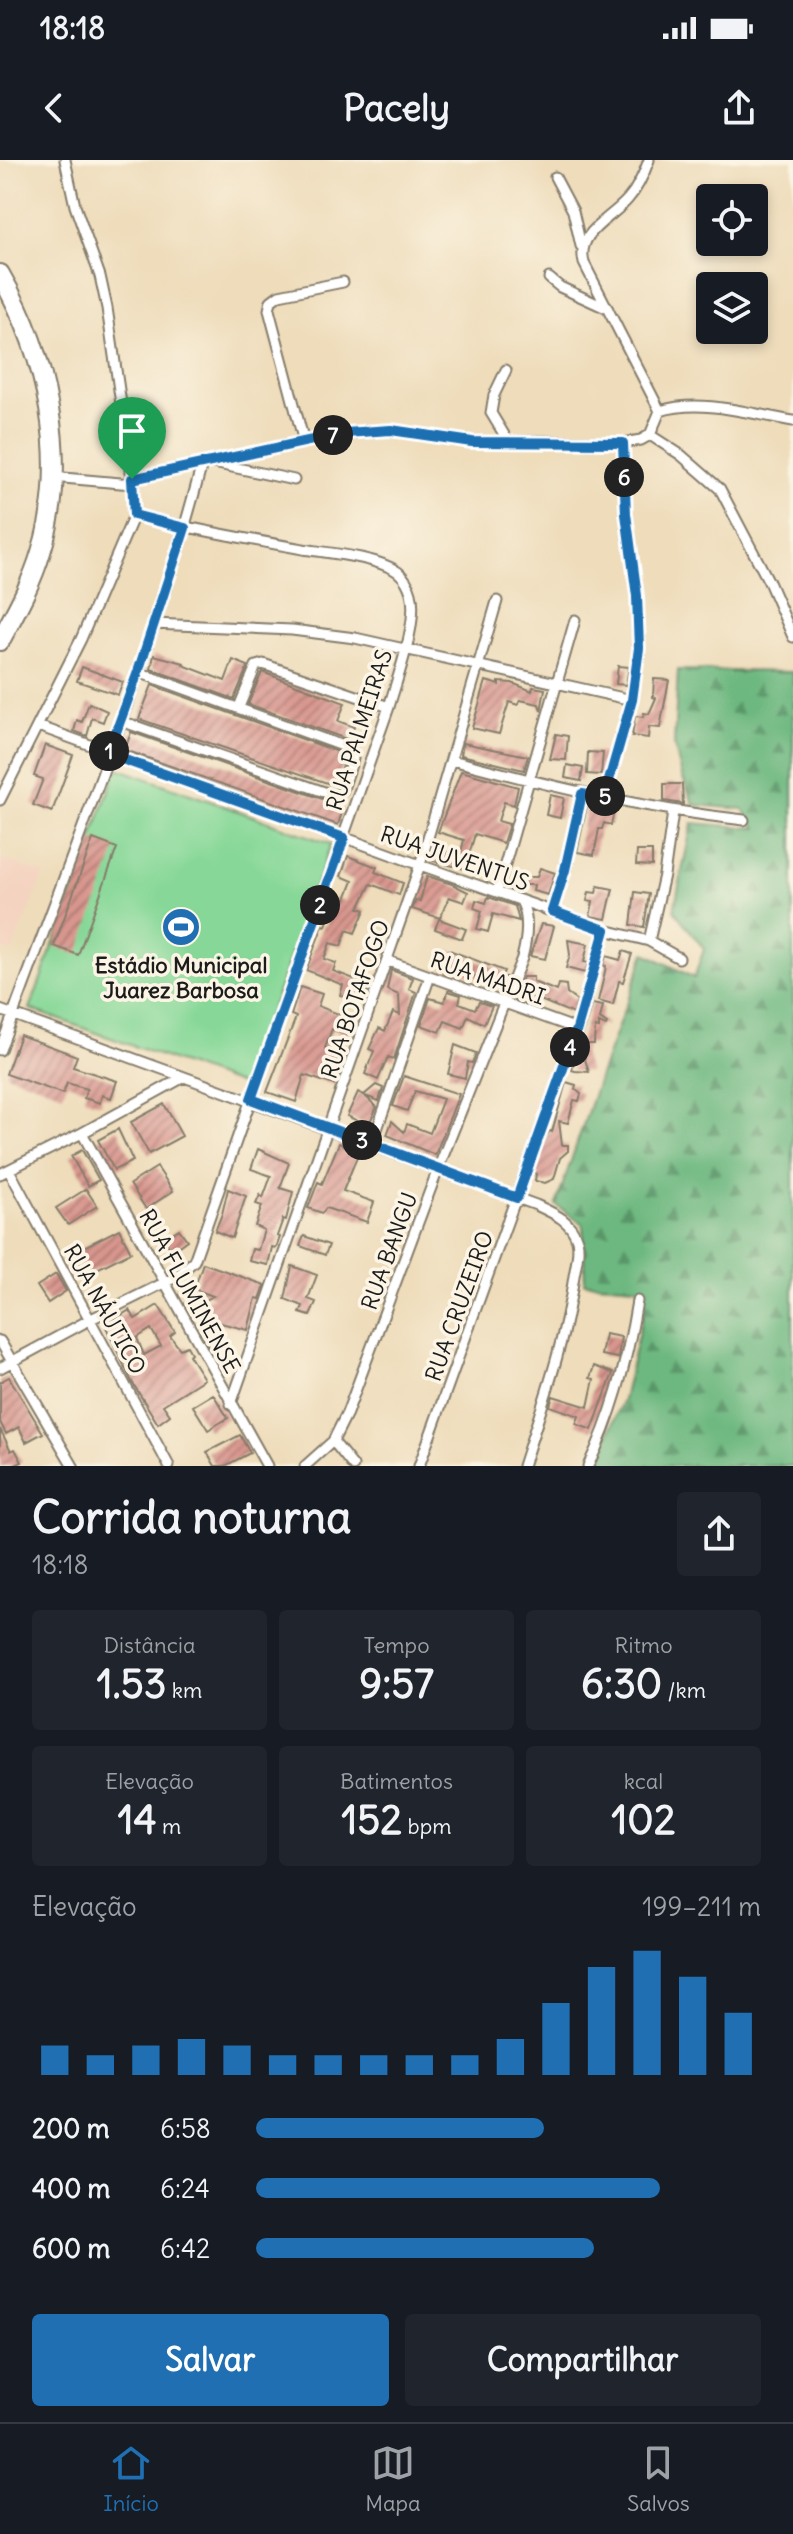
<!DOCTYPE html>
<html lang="pt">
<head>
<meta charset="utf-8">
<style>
	body { margin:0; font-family:Delius,sans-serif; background:#20242c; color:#f1f3f6; height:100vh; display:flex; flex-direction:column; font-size:30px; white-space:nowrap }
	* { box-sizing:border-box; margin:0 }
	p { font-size:26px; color:#9ea1a6 }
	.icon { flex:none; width:44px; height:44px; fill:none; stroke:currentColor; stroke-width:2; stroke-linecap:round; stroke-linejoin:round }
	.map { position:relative; height:1306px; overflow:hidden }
	.side { display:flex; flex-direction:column; background:#171b24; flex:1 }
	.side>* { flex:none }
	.buttons { position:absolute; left:696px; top:24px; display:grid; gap:16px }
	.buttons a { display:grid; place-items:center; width:72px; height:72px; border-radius:8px; background:#171b24; box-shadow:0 4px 12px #0003; font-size:40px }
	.pin { position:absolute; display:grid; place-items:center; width:68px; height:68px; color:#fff; margin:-82px -34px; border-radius:50% 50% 50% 0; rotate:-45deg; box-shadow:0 0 8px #0007 }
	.pin .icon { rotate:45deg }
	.km { position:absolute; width:40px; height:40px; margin:-20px; border-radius:50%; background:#222; color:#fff; font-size:22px; line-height:40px; text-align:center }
	.round { display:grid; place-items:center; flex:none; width:84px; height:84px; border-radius:8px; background:#20242c }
	.overview { display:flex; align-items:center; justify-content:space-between; height:136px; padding:0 32px }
	h1 { font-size:44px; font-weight:800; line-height:60px }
	.metrics { display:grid; grid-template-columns:repeat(3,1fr); gap:12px; height:136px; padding:8px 32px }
	.metrics div { display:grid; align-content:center; border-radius:8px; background:#20242c; text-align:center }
	.metrics b { font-size:40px; font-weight:800 }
	.metrics small { font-size:22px; font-weight:400 }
	.metrics p { font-size:22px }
	.chart { height:224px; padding:16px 32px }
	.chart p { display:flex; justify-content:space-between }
	.chart svg { width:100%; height:144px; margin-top:8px; stroke:#1f6fb2; stroke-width:6 }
	.cta { display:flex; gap:16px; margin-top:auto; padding:16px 32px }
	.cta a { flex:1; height:92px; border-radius:8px; background:#1f6fb2; color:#fff; font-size:32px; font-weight:800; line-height:92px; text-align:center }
	.cta a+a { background:#20242c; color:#f1f3f6 }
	ul { padding:0 32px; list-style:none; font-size:26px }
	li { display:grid; grid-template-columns:128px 96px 1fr; align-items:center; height:60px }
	li i { height:20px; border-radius:10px; background:#1f6fb2 }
	.status { display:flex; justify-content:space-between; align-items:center; height:56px; padding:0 40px; background:#171b24; direction:ltr }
	.status svg { height:22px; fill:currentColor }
	header { display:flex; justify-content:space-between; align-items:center; height:104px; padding:0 32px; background:#171b24; font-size:36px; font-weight:800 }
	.tabs { display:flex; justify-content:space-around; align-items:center; height:112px; border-top:2px solid #363941; background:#171b24; font-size:22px; color:#9ea1a6 }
	.tabs a { display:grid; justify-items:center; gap:4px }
	.tabs .current { color:#1f6fb2 }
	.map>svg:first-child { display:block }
	.built { fill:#f4d3c0 }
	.forest { fill:url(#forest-firs); stroke:#446a4e; stroke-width:2 }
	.pitch { fill:#87d898; stroke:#527a5a; stroke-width:2 }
	.building { fill:url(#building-hatch); fill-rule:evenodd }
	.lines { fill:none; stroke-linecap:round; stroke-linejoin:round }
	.street-casing { stroke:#857c6b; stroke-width:13 }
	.highway-casing { stroke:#857c6b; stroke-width:22 }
	.street { stroke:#fff; stroke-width:9 }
	.highway { stroke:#fff; stroke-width:18 }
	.route-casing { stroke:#fff; stroke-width:16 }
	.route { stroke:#1f6fb2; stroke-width:10 }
	.labels { text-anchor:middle; stroke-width:7; stroke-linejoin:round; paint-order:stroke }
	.street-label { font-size:22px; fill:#1c1c1c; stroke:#fcf5e5 }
	.poi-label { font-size:22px; font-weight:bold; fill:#1c1c1c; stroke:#fcf5e5 }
</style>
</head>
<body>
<div class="status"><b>18:18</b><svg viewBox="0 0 49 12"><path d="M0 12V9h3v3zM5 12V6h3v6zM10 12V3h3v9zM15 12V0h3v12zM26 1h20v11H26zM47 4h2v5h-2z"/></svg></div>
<header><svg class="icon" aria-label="back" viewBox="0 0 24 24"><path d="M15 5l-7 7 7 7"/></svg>Pacely<svg class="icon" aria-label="share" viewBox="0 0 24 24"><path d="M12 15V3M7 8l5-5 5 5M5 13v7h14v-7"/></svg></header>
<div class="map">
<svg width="793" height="1306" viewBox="0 0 793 1306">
	<defs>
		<pattern id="forest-firs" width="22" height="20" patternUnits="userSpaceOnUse" patternTransform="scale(2)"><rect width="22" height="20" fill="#6db880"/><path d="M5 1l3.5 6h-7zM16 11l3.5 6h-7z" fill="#599568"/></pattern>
		<pattern id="building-hatch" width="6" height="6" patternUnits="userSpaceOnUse" patternTransform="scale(2)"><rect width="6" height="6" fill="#d8968e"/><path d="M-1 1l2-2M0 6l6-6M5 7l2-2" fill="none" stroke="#ae7a73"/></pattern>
	</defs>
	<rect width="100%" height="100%" fill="#fcf5e5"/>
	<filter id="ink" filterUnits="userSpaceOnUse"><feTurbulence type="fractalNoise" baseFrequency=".0125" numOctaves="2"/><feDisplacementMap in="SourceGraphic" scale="16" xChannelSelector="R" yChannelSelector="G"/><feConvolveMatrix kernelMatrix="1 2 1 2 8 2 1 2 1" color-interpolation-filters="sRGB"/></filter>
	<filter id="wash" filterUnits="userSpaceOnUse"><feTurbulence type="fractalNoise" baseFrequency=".006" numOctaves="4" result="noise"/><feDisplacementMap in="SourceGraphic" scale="32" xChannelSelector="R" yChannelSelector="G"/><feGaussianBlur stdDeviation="1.8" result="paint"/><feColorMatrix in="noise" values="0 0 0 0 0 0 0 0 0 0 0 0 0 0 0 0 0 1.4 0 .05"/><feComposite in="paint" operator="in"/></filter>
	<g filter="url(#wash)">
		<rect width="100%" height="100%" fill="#eedcba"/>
		<path class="built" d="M0,698l44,16 -33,79 -11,-5z"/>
		<path class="forest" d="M678,510l115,2v794h-199l29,-66 22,-95 -8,-18 -52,-4 -2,-59 -27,-19 44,-130 45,-122 49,25 10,-29 -30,-39 18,-87 65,5 -14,-19 -49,-4 -12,-29 -8,-32z"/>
		<path class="pitch" d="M117,608l214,76 -87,242 -214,-77z"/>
		<g id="blocks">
			<path class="building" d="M154,495l30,8 -1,2 42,16 8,-21 15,6 -14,33 -83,-30z
				M618,506l11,1 -3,18 -10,-1z
				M82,507l41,15 -5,13 -41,-14z
				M262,512l83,31 -7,18 16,6 -5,13 -101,-36z
				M654,519l15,1 -9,48 -11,-1 -1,11 -16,-2 3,-20 8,1 1,-4 5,1 7,-16 -3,-1z
				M486,521l13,4v-3l13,1 20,8 1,-4 12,2 -4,22 -2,-7 -19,-4 -2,5 -9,-3 -10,32 -27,-6z
				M152,525l192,69 1,5 -9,27 -197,-67z
				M89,543l18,8 -4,11 -11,-4 -5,18 -13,-5 3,-11 5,2z
				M131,572l200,70 -1,4 13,3 -5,16 -213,-75z
				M556,574l12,2 -2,24 -16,-1z
				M463,583l65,13 -4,14 -63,-15z
				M45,585l28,10 -21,57 -19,-7 10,-26 -9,-3z
				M588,592l15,1 -2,22 -14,-1z
				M567,605l16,3 -2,13 -16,-3z
				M461,611l57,16 -4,18 -10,-3 -6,19 11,3 -6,19 -28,-9 -10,35 -35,-9 3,-12 27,8 4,-16 -26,-8z
				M664,624h18l1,20 -19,-3z
				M550,635l14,3 -4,20 -14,-3z
				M588,641l27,6 -4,18 -7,-2 -2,6h-3l-5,26 -17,-3z
				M93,679l24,9 -39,107 -24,-9z
				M637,691h15v15l-16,-1z
				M348,696l29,11 -2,5 28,11 -4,12 -28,-11 -12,24 6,2 -10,23 -8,-3 -6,16 -11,-3 -6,16 12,4 -3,8 37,14 -8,19 -22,-9 3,-10 -37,-15 17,-45 3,1 9,-28 10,3 8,-20 -12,-5z
				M540,708l15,5 -7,22 -15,-4 1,-6h-10v-8h13z
				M427,716l25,8 16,8 -4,10 -15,-5 -9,21 -28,-9 4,-9 4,1z
				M598,726l15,3 -7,30 -16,-3 3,-14 -6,-1 2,-9 7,1z
				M635,732l14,2 -5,33 -13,-2z
				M488,737l27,9 4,15 -26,-7 -5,18 -11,-3 5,-18 -8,-3 2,-8 10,3z
				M439,759l27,10 -4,10 -27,-10z
				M541,764l13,2 -9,33 -15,-3z
				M568,780l20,4 -4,18 4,1 -3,10 -19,-5 4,-13z
				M449,790l55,21 -3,6h5l-3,10 -51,-19 -1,2 -9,-3z
				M623,791l9,3 -9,28 -4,-1 -6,24 -15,-4 6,-25 2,-10 -3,-1 3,-9 14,4z
				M391,810l22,8 -4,11 7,3 -22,67 -6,-2 -10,23 -13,-6 9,-23 -5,-2 10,-21 6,3 8,-19 7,3 -1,-20 -12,-5z
				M523,817h10v5l24,9 2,-7 7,1 1,9 10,7 -3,13 -46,-19 -1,4 -12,-4z
				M300,827l22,7 -4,12 23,9 -1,4 13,5 -4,11 -17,-6 -7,19 15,5 -6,16 4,2 -4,14 -30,-10 -8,27 -29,-10 29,-75 -5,-2z
				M448,831l13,4 -2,8 16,6 4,-7 13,4 -8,18 -16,-8 -5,12 -18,-7 -5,11 -19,-7 9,-27 14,4z
				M592,844l11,2 -3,13 7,5 -1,2 -7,-3v5l-4,-1 -1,17h-7l-4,9 6,19 -14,-1 -3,-1 2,-10z
				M20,875l57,21 -4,11 44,14 -6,17 -9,-3 -2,8 -16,-5 3,-9 -20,-6 -4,11 -57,-20z
				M455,885l21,8 -4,10 -4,-1 -3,16 -17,-4z
				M404,916l55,18 -24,61 -48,-20 5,-14 12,11 3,-8 23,9 13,-34 -28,-8 -8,20 -14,-5z
				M566,922l10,3 -1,4 6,5 -2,7 -5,-1 -6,23 -9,-2 3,24h6v6l-8,7 -6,21 -9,4 -10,-2 1,-7 -3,-2 13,-36 4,-5 2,1z
				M376,925l7,3 -4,13 -14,-5 12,11 -9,19 -21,-10 11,-24 6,3z
				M164,944l18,32 -33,18 -18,-32z
				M118,969l15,32 -19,9 -16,-30z
				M339,983l20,9 -16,39 31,11 -7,20 -41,-14 -4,5 -14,-5 10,-26 4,2z
				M258,989l31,14 -9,25 13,4 -7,28 -3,-1 -6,17 3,1 -4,11 -4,-1 -4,18 -19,-4 3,-12 6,1 6,-20 -9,-4 7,-20 -6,-2 4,-9 3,3 8,-22 -20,-7z
				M82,990l17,30 -11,6 -17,-30z
				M157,1007l16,24 -27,18 -16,-25z
				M86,1029l11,17 -29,19 -12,-17z
				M228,1029l18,7 -14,42 -17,-7 7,-17z
				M119,1069l12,23 -46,23 -11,-23z
				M179,1069l8,11 -15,11 -8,-12z
				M304,1076l25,9 -4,10 -25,-9z
				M203,1103l62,22 -5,14 -4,-1 -8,32 -51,-13 -5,-9 21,-12 -19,-7z
				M292,1106l25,9 -9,24 8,3 -6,14 -10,-3 3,-7 -18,-7z
				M56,1114l10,17 -18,12 -11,-17z
				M158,1145l17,27 -5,4 10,13 7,-3 4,7 -2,2 15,24 -41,26 7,10 -12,9 -26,-42 -27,-57 25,-15 5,9zM151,1169l10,17 -17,9 -7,-17z
				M213,1168l7,14 -10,7 -9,-18z
				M605,1174l16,3 -3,21 -17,-3z
				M594,1206l19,7 -21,57 -16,-6 3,-8 -29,-10 3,-10 35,11 6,-28 -4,-1z
				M9,1217l34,56 -17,9 -7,-15 -13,7 -6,-12v-40z
				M213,1234l15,24 -20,12 -15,-24z
				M0,1269l11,22 4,-2 7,13 -9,4h-13z
				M240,1275l10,18 -25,13h-10l-8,-14z"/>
		</g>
	</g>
	<g filter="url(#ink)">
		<use href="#blocks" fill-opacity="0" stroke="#857c6b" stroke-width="2"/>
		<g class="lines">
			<g class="street-casing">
				<path id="street" d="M649,0c-5,14 -12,29 -21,39 -18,21 -52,33 -44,64l76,148 -10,24
					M555,17l18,34 8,35
					M549,118l11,9 48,22
					M506,210l-12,25 -3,18 17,28
					M660,251c41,-13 91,3 133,10
					M650,275l31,20 39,34 49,93 24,55
					M304,282l-35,-132 2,-9 8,-6 64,-13
					M213,303l81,17
					M52,317l80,7
					M132,319l213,-46 46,-3 81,12h25l44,-1 82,2 18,-3 9,-5
					M153,464l139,6 63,8 277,62
					M239,547l17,-41 7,-2 126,43
					M121,561l209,73 5,1 7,-3 11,-33 -2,-10 -213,-77
					M38,566l382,139 185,65 44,11 30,17
					M452,600c97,26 192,49 292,60
					M604,638l28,-98 7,-52 -2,-52 -11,-82 -3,-71
					M0,640l81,-161 53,-124 -2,-36 -25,-171 -7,-32 -25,-70 -10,-46
					M497,732l78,-272
					M552,751l13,-41 17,-76
					M649,781l15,-66 9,-63
					M388,801l189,68
					M0,850l536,195c17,8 35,15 41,35 3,11 -1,24 -3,36 -9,66 -31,127 -51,190
					M0,890c71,-194 149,-386 202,-586
					M82,973l185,333
					M372,984l58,-168
					M9,1010l160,296
					M0,1014l82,-41 100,-55
					M0,1181l73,125
					M0,1208l91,-49 85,-42 18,-16 195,-554c8,-29 30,-86 22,-114 -2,-7 -7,-16 -13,-21 -21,-15 -69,-19 -95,-23 -57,-10 -113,-20 -169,-34
					M231,1244l189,-539 77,-264
					M333,1281l20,25
					M305,1306l28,-25 14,-28 91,-244 84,-211c5,-19 8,-40 -1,-57
					M419,1306l158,-437 28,-99
					M588,1306c25,-51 40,-109 49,-165"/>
			</g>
			<g class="highway-casing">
				<path id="highway" d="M0,114c47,81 70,186 41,278 -9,31 -26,61 -41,89"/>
			</g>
			<use href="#street" class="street"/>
			<use href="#highway" class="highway"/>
		</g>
	</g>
	<g class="lines" filter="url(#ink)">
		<g class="route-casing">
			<path id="route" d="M391,270l81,12 151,1 3,71 11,82 2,52 -7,52 -28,98 -22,-4 -17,76 -13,41 53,19 -28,99 -60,169 -266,-99 93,-261 -236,-84 30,-82 47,-144 -51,-13 -2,-36 213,-46z"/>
		</g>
		<use href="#route" class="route"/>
	</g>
	<defs>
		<g id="stadium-disc" transform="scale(2)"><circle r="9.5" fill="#1f6fb2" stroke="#fcf5e5"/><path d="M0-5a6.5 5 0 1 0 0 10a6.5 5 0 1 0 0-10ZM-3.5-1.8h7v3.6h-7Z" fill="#fff"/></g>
	</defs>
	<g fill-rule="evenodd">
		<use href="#stadium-disc" x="181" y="767"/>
	</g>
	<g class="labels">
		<g class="street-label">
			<text transform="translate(359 570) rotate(-72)" y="8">RUA PALMEIRAS</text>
			<text transform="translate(455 698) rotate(19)" y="8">RUA JUVENTUS</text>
			<text transform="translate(488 818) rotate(19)" y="8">RUA MADRI</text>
			<text transform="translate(355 839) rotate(-71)" y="8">RUA BOTAFOGO</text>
			<text transform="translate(389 1091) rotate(-70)" y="8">RUA BANGU</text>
			<text transform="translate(190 1131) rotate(61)" y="8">RUA FLUMINENSE</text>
			<text transform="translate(459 1146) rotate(-70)" y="8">RUA CRUZEIRO</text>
			<text transform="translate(105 1149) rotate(61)" y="8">RUA NÁUTICO</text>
		</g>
		<g class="poi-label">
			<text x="181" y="813">Estádio Municipal<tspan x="181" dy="25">Juarez Barbosa</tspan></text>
		</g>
	</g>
</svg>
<div class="buttons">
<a><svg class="icon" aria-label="locate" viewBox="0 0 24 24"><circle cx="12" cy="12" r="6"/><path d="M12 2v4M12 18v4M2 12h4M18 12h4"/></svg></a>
<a><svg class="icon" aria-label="layers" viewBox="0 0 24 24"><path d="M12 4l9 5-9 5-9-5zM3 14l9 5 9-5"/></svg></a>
</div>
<div class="pin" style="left:132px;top:319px;background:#1e9e55"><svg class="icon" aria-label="arrive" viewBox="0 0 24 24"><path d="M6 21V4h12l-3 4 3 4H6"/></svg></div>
<b class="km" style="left:109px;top:591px">1</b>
<b class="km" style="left:320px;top:745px">2</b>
<b class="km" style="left:362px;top:980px">3</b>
<b class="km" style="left:570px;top:887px">4</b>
<b class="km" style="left:605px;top:636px">5</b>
<b class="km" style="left:624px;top:317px">6</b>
<b class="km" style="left:333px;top:275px">7</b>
</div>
<section class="side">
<div class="overview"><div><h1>Corrida noturna</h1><p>18:18</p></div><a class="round"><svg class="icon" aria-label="share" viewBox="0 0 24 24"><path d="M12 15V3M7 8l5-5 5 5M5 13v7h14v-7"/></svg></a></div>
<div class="metrics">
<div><p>Distância</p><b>1.53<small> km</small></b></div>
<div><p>Tempo</p><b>9:57</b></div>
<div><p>Ritmo</p><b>6:30<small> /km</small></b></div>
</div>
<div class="metrics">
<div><p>Elevação</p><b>14<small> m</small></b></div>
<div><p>Batimentos</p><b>152<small> bpm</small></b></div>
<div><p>kcal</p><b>102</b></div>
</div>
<div class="chart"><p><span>Elevação</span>199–211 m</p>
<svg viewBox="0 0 160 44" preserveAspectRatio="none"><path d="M5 44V35M15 44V38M25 44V35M35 44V33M45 44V35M55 44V38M65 44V38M75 44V38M85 44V38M95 44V38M105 44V33M115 44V22M125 44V11M135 44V6M145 44V14M155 44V25"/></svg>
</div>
<ul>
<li><b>200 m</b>6:58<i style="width:57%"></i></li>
<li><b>400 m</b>6:24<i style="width:80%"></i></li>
<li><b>600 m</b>6:42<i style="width:67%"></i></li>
</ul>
<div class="cta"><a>Salvar</a><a>Compartilhar</a></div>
</section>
<nav class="tabs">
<a class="current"><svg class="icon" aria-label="home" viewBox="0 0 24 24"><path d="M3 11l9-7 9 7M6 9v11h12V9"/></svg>Início</a>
<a><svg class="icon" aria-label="map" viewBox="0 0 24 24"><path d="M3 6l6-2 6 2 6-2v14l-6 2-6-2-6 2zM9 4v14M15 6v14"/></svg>Mapa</a>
<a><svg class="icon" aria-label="saved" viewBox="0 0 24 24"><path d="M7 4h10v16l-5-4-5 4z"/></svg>Salvos</a>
</nav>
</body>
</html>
